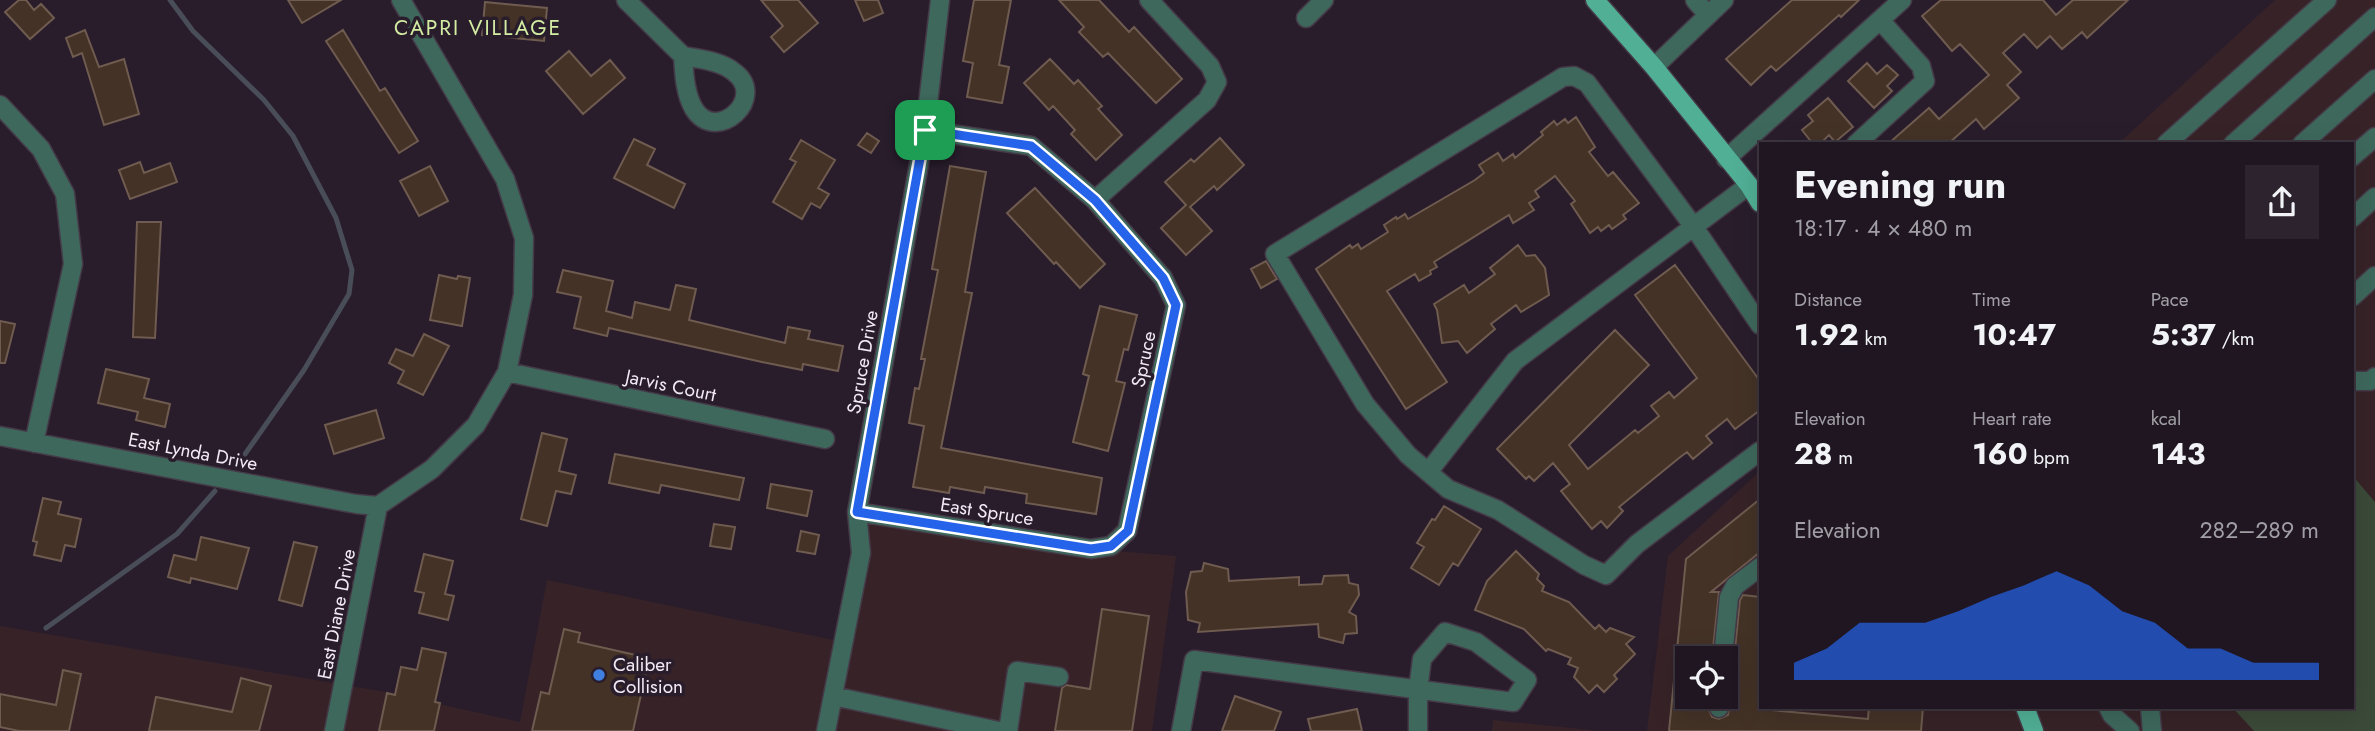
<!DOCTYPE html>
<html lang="en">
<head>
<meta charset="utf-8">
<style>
	body { margin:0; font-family:Jost,sans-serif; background:#2c232e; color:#f1f3f6; height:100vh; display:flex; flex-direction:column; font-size:26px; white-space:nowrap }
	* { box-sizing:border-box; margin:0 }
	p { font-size:23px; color:#a19fa5 }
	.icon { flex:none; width:38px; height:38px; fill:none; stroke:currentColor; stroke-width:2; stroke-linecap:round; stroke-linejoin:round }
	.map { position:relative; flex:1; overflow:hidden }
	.panel { position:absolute; left:1759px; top:142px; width:595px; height:567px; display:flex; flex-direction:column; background:#1f1621; border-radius:0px; box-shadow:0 7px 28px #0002,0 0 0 2px #3c353f }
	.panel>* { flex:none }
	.controls { position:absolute; left:1675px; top:646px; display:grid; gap:14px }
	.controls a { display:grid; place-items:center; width:63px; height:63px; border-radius:0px; background:#1f1621; box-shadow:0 7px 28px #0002,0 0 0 2px #3c353f; font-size:35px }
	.pin { position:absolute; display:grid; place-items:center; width:60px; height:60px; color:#fff; margin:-30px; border-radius:14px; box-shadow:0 4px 10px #0006 }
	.round { display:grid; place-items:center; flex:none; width:74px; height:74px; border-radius:0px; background:#2c232e }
	.summary { display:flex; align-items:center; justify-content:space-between; height:119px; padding:0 35px }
	h1 { font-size:38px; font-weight:700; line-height:52px }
	.metrics { display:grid; grid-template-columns:repeat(3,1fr); gap:10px; height:119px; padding:7px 35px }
	.metrics div { display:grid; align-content:center }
	.metrics b { font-size:30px; font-weight:700 }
	.metrics small { font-size:19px; font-weight:400 }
	.metrics p { font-size:19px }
	.chart { height:196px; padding:14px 35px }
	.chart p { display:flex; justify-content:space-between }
	.chart svg { width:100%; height:126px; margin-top:7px; fill:#2563eb; opacity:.7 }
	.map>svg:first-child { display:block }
	.commercial { fill:#372327; fill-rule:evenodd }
	.green { fill:#3c4a39 }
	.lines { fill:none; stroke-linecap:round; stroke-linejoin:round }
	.stream { stroke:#494d57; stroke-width:5 }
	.building { fill:#443226; stroke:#6f5b4f; stroke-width:2 }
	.minor-casing { stroke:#453a48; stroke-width:21 }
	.major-casing { stroke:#453a48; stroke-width:21 }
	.minor { stroke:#3e685c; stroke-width:18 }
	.major { stroke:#51af96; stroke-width:18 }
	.route-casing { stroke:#fff; stroke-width:14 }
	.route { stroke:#2563eb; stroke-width:9 }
	.shop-dot { fill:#3f7fe0; stroke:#291d2c; stroke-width:2.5 }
	.labels { text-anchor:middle; stroke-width:7; stroke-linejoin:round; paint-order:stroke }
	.street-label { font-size:19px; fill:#f2eaf5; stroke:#291d2c }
	.poi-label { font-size:19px; fill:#f2eaf5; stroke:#291d2c; text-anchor:start }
	.neighbourhood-label { font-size:21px; letter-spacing:2px; fill:#d3eda3; stroke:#291d2c }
</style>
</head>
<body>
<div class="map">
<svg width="2375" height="731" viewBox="0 0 2375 731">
	<rect width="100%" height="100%" fill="#291d2c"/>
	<path class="commercial" d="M2275,0h100v731h-728l21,-175 92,-85v236h592v-563l-233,-1zM1687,658h39v38h-39z
		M857,512l234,37 85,7 -24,175h-1152v-105l380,65 140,31 27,-142 296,62z
		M1493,720l107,11h-108z"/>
	<path class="green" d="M2352,475l23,27v229h-121l-22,-24h120z"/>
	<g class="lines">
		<path class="stream" d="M170,0l23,31 71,69 29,36 43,82 16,52 -3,24 -45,76 -68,97
			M46,628l131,-94 38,-43"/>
	</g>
	<path class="building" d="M19,0h7l8,10 7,-6 13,14 -24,21 -25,-27z
		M288,0h53l-39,23z
		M761,0h37l20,23 -34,29 -13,-15 12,-11z
		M855,0h23l5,13 -19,8z
		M974,0h37l-12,65 10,2 -7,36 -35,-6 6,-34 -10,-2z
		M1059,0h40l30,32 5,-5 48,52 -26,24 -48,-50 -5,4 -24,-25 5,-5z
		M1792,0h67l-18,17 -2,-2 -63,56 -5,-5 -20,19 -25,-26z
		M1941,0h102l13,15 17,-15h55l-41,38 -5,-6 -20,17 -12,-13 -13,12 -13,-14 -21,19 18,19 -14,13 12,13 -35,31 -8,-10 -28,25h-60l41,-36 10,11 50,-44 -29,-31 -8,7 -30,-35z
		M485,2l62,6 -3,33 -62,-6z
		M85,30l14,37 25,-8 15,55 -35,11 -22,-72 -9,4 -7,-19z
		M343,30l37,61 5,-3 33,53 -19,12 -73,-112z
		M569,51l22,25 19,-16 15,18 -42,36 -37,-43z
		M1050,59l24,25 4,-4 24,26 -4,3 24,26 -26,25 -25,-26 4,-4 -22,-24 -4,4 -25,-27z
		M1867,63l10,11 10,-9 11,10 -11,11 5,5 -18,17 -26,-27z
		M1828,98l25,29 -18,15 -6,-7 -9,9h-7l-11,-14 11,-9 -5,-6z
		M1576,117l19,30 -6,5 19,24 5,-4 26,31 -16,12 3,4 -14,10 -3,-4 -8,6 -3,-4 -8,6 -19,-29 4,-3 -20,-25 -20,15 4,6 -10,6 5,7 -21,13 -4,-8 -75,47 3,5 -7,4 1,3 -12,7 -4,-7 -28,17 60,91 -41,27 -90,-140 34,-24 2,3 6,-4 3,5 27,-17 -4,-7 12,-8 1,2 8,-5 3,5 67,-39 9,-7 -5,-8 19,-12 5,8 10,-7 2,4 28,-23 -2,-3 13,-11 3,4 8,-6 3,4z
		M867,133l12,8 -8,12 -13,-8z
		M1220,138l24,27 -27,25 -3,-4 -24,21 22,24 -26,24 -25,-27 25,-23 -21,-23 26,-23 3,3z
		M634,139l21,10 -8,16 38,19 -11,24 -60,-30z
		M801,140l34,20 -17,28 11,6 -9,14 -9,-5 -9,16 -29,-17 23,-40 -6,-3z
		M140,162l4,11 26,-10 7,19 -47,17 -11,-29z
		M430,166l18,35 -29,15 -19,-35z
		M950,166l36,6 -21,120 7,1 -31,155 161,30 -6,36 -70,-11 1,-9 -42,-7 -1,6 -34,-6 -1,6 -36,-6 11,-61 -15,-3 6,-35 4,1 6,-30h-4l17,-89 -6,-1z
		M1035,188l70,76 -25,24 -24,-26 -2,2 -47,-51z
		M137,222h24l-6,116 -22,-1z
		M1518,245l8,11 9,-1 10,13 4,27 -28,17 -5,-7 -25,19 4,5 -28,24 -9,-12 -16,2 -5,-33 -3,-6 30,-19 5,8 26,-19 -5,-6z
		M1266,261l11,18 -16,9 -10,-19z
		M1675,265l85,116v29l-25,19 -8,-10 -21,17 6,7 -19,16 -6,-7 -8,6 -60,49 4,4 -16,17 -6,-7 -9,8 -31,-38 9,-7 -17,-21 -19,18 -5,-5 -3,3 -29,-30 118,-119 34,35 -80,80 19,24 47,-39 3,3 21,-17 -8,-10 18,-14 5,6 23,-20 -62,-83z
		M563,270l50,11 -7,30 26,7 3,-16 35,8 6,-25 20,4 -7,31 96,23 3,-16 22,4 -2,8 35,7 -5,25 -35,-7 -1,6 -40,-8 -153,-34 -2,8 -33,-8 7,-31 -24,-5z
		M439,275l18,4 1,-3 12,2 -8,48 -32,-6z
		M1100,306l37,9 -9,35 -4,-1 -8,32 9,2 -17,68 -35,-9 16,-66 -6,-2z
		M0,321l15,3 -10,39h-5z
		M424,334l25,12 -26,49 -25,-12 6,-12 -15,-8 7,-14 17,7z
		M106,369l43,10 -5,19 26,6 -5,23 -29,-7 2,-8 -40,-9z
		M376,410l8,28 -50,16 -9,-29z
		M542,433l25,6 -8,32 17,4 -5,19 -15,-3 -9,35 -26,-7z
		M615,454l129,24 -5,22 -78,-15 -2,8 -50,-10z
		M771,484l41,7 -5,25 -40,-8z
		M43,498l18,4 -3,12 23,5 -6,28 -10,-2 -4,16 -27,-6 3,-13 -4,-1z
		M1760,499v53l-49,40h8l-7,66h-25v38h22l-1,12 4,9 7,2 9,-4 3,-18 -4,-10 2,-20 5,-8 6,-59 3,-5 17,2v112l108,10 1,-12h54l-2,24h-252l17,-172z
		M1444,506l37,23 -23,37 -5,-3 -14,22 -28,-17 13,-21 -7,-4 15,-24 3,1z
		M714,524l21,3 -4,22 -21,-3z
		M801,531l18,4 -4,19 -18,-3z
		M201,537l48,11 -12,41 -46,-11 -1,5 -22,-6 6,-22 22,5z
		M294,542l23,5 -15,59 -23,-6z
		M1516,551l23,23 -2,5 7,7 -2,5 27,11 26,27 4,-4 7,7 4,-4 24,9 -8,7 9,10 -21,21 3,4 -13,13 -7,-7 -8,8 -15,-16 4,-9 -10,-4 3,-6 -23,-9 -2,2 -22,-22 -49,-19 12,-29z
		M424,554l29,7 -8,33 9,2 -6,24 -29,-7 5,-20 -9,-2z
		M1204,563l24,6 1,12 70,-4v8l23,-1 2,-8 24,-1 1,8 9,2 1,10 -10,17 7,4 1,17 -12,1 -2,9 -24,-6 -1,-13 -120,8 2,-9 -12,-3 -2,-28 5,-20 11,-1z
		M1102,609l47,7 -17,115h-77l7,-43 4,-3 24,4z
		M564,629l16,4 -2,9 71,16 -16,73h-101l9,-39 8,2z
		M422,648l24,5 -11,49 5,1 -6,28h-55l8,-38 8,2 6,-28 16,3z
		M63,670l18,4 -12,57h-50l-19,-4v-33l56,11z
		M241,678l30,8 -12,45h-110l7,-34 76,15z
		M1235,696l46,16 -7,19h-52z
		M1357,709l5,22h-51l-3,-12z"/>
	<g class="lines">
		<g class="minor-casing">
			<path id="minor" d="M626,0l57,56
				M1695,0l13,15
				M1306,18l18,-18
				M683,56c16,3 38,5 51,16 34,25 -17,73 -40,37 -9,-15 -10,-36 -11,-53z
				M1654,67l70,-67
				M0,105l41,44 24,45 8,70 -39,179
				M1856,144l69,-63 -4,-15 -41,-46
				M2166,144l161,-144
				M2233,144l142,-127
				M2302,144l73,-65
				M2352,157l23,-20
				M1726,159l176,-159
				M1095,200l112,-100 10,-18 -7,-16 -61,-66
				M2352,218l23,-21
				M2352,297l23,-21
				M1760,325l-66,-98 -107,-144 -13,-7 -11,1 -288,177 90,150 43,51 40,34 50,21 86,55 22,10 31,-31 123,-93
				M507,372l318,67
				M2352,381h18l5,-4
				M0,436l356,68 22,2
				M1429,471l86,-110 234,-176
				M378,506l54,-37 44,-44 31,-53 16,-77 1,-57 -19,-59 -104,-179
				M857,512l234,37 20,-3 16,-15 49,-226 -13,-27 -68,-78 -64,-54 -106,-16
				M1723,658l6,-61 6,-11 25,-19
				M833,696l166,35
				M2108,707l4,8 18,16
				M2150,707l2,24
				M1719,708l1,-12
				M334,731l44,-225
				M826,731l35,-178 -4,-41 68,-382 15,-130
				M1008,731l9,-60 42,6
				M1181,731l13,-71 319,42 14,-22 -51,-38 -31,-10 -23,27 -4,31v41"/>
		</g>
		<g class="major-casing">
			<path id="major" d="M1595,0l59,67 95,118 11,18
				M2025,707l9,24"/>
		</g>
		<use href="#minor" class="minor"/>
		<use href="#major" class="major"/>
	</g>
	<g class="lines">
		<g class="route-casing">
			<path id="route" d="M925,130l106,16 64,54 68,78 13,27 -48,226 -17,15 -20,3 -234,-37z"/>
		</g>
		<use href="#route" class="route"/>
	</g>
	<circle class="shop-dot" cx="599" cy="675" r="7"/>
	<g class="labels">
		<g class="street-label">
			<text transform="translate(1143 359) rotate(-78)" y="7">Spruce</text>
			<text transform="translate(862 362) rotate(-80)" y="7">Spruce Drive</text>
			<text transform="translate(671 385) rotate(12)" y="7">Jarvis Court</text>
			<text transform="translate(193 451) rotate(11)" y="7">East Lynda Drive</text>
			<text transform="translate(987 511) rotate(9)" y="7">East Spruce</text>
			<text transform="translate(336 614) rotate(-79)" y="7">East Diane Drive</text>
		</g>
		<g class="poi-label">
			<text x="613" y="671">Caliber<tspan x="613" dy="22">Collision</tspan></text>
		</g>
		<g class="neighbourhood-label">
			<text x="478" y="35">CAPRI VILLAGE</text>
		</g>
	</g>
</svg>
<div class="controls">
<a><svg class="icon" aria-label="locate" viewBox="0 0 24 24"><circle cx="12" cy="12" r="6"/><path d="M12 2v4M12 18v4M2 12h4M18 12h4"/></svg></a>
</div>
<div class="pin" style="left:925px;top:130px;background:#1e9e55"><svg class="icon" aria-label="arrive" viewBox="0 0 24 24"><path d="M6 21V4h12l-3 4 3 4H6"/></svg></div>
<section class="panel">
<div class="summary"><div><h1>Evening run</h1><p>18:17 · 4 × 480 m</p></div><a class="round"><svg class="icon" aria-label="share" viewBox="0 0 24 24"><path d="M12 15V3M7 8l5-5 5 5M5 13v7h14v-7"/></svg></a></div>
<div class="metrics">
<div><p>Distance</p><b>1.92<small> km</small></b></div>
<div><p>Time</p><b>10:47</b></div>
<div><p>Pace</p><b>5:37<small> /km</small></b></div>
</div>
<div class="metrics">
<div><p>Elevation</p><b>28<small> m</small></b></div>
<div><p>Heart rate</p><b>160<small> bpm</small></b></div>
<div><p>kcal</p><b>143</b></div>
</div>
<div class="chart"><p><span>Elevation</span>282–289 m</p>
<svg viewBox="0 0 160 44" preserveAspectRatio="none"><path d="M0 44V38L10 33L20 24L30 24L40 24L50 20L60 15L70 11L80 6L90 11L100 20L110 24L120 33L130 33L140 38L150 38L160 38V44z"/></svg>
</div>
</section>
</div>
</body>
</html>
